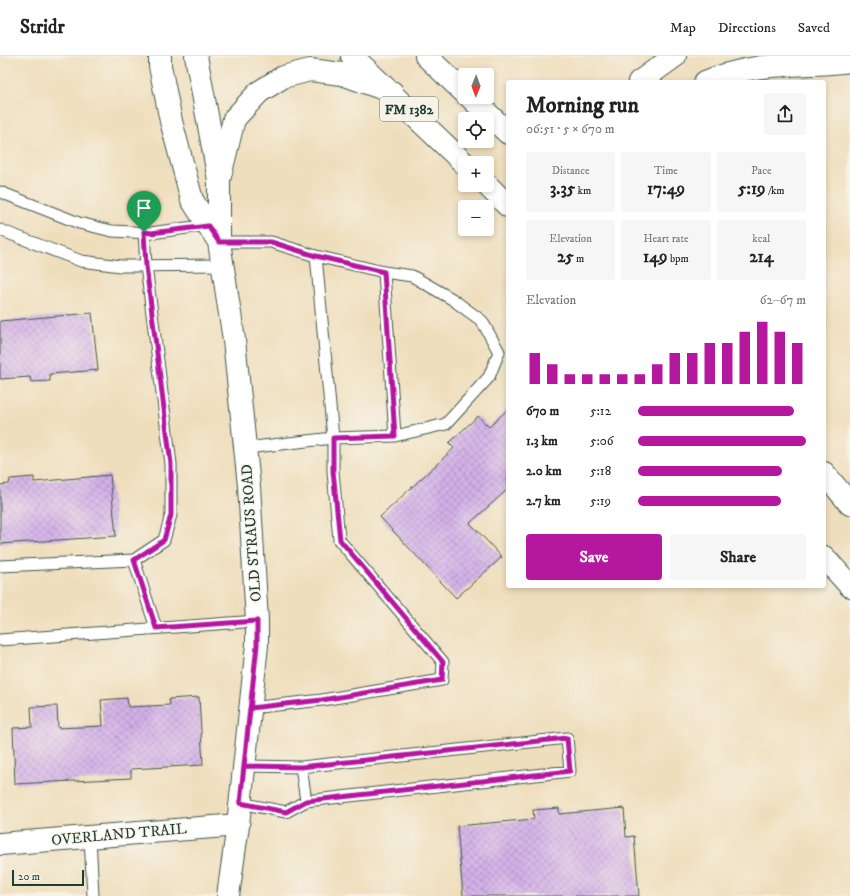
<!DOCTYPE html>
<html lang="en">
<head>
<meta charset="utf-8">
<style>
	body { margin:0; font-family:"IM FELL DW Pica",serif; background:#f6f6f6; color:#222; height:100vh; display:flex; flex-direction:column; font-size:15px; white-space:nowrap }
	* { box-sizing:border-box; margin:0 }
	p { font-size:13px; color:#767676 }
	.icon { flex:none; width:22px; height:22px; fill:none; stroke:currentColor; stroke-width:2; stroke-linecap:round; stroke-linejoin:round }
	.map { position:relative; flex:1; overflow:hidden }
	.panel { position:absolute; left:506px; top:24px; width:320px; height:508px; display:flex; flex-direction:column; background:#fff; border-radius:4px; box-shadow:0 2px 6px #0003 }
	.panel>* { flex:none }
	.needle { width:26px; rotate:181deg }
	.tools { position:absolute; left:458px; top:12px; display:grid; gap:8px }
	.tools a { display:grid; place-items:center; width:36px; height:36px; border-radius:4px; background:#fff; box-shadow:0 2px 6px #0003; font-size:20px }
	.scale { position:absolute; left:12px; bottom:10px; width:72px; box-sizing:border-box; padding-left:4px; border:2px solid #1f3d34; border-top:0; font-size:11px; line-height:14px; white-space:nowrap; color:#1f3d34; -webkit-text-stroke:3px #f7f3e8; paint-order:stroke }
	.pin { position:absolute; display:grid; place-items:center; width:34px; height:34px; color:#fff; margin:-41px -17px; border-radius:50% 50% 50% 0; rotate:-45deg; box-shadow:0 0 4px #0007 }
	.pin .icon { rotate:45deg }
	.round { display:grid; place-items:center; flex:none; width:42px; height:42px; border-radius:4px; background:#f6f6f6 }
	.overview { display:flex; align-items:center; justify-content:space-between; height:68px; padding:0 20px }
	h1 { font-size:22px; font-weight:700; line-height:30px }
	.stats { display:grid; grid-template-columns:repeat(3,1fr); gap:6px; height:68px; padding:4px 20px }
	.stats div { display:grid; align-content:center; border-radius:4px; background:#f6f6f6; text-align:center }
	.stats b { font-size:17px; font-weight:700 }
	.stats small { font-size:11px; font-weight:400 }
	.stats p { font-size:11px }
	.chart { height:112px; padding:8px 20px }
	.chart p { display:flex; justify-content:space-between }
	.chart svg { width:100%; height:72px; margin-top:4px; stroke:#b5179e; stroke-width:6 }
	.action { display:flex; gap:8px; margin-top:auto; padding:8px 20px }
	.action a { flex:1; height:46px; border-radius:4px; background:#b5179e; color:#fff; font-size:16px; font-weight:700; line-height:46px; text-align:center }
	.action a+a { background:#f6f6f6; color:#222 }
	ul { padding:0 20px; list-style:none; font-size:13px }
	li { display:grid; grid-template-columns:64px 48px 1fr; align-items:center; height:30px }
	li i { height:10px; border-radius:5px; background:#b5179e }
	header { display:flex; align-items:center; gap:24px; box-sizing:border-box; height:56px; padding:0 20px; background:#fff; border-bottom:1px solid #e0e0e0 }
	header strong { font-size:19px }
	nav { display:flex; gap:22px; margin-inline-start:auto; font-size:14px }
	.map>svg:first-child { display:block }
	.building { fill:url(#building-cross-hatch) }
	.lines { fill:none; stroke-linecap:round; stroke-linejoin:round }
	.service-casing { stroke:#3e5548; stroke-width:13 }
	.minor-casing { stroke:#3e5548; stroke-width:24 }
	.tertiary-casing { stroke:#3e5548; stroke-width:24 }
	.primary-casing { stroke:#3e5548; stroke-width:24 }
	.service { stroke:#fff; stroke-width:11 }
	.minor { stroke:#fff; stroke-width:22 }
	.tertiary { stroke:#fff; stroke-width:22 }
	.primary { stroke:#fff; stroke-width:22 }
	.route-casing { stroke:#fff; stroke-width:8 }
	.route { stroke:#b5179e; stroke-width:5 }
	.labels { text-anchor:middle; stroke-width:3; stroke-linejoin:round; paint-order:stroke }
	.shield { fill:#f7f3e8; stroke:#60746a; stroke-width:1 }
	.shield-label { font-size:14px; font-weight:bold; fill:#1f3d34 }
	.street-label { font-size:15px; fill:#1f3d34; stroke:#f7f3e8 }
</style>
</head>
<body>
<header>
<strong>Stridr</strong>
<nav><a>Map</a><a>Directions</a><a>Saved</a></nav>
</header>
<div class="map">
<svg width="850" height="840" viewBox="0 0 850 840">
	<defs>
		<pattern id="building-cross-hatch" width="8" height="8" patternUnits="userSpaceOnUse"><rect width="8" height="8" fill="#d4b0e9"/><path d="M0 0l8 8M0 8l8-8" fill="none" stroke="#ab90be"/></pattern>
	</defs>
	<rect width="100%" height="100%" fill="#f7f3e8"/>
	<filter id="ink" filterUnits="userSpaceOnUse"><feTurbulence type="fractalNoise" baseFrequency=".025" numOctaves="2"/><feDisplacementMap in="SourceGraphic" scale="8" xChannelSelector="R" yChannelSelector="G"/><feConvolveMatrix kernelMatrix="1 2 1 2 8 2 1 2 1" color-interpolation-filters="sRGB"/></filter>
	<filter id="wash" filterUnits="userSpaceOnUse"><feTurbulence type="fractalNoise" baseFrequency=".012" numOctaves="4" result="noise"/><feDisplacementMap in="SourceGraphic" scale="16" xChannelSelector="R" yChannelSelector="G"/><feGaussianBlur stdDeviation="0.9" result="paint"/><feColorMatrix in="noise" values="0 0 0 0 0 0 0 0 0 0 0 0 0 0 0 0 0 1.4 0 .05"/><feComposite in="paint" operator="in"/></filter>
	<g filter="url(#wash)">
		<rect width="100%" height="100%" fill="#efdebc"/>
		<g id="blocks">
			<path class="building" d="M92,257l6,57 -48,4v7l-19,1 -1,-5 -30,2v-58z
				M508,353v80l-38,34 32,34 -46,41 -76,-81 74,-69 -5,-5 29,-27 11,11z
				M110,419l6,61 -116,8v-59l9,-1 1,-5 24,-2v5z
				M199,641l4,68 -72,4v9l-116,6 -2,-56 19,-1 -1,-20 26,-1 1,22 45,-2 -2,-26 26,-2 1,9 42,-2 -1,-6z
				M559,752v6l65,-6 2,29 8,-1 5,60h-176l-6,-70 77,-7 -1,-9z"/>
		</g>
	</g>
	<g filter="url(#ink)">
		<use href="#blocks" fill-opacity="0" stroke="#3e5548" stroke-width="1"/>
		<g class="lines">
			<g class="service-casing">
				<path id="service" d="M0,136l79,31 33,8 39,2 57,-8
					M0,174l81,31 40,5 102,-1
					M219,186h52l45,14 68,16 28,4 40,23 30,22 17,31 -10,25 -43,47 -51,12 -62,2 -87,10
					M384,216l11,164
					M134,504l30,-20 7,-25v-51l-25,-198 -2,-34
					M0,510l134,-6 22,68
					M0,584l257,-19
					M250,652l72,-8 120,-20 1,-18 -104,-122 -6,-69v-33l-17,-182
					M301,711l5,34
					M240,747l46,9 20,-11 264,-30 -3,-33 -266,29 -57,-1
					M90,781l3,59"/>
			</g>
			<g class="minor-casing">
				<path id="minor" d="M639,26l36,-26
					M705,26c16,-7 33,-11 50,-14 31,-5 64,-2 95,-7
					M0,788l238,-19"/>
			</g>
			<g class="tertiary-casing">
				<path id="tertiary" d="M160,0v10l11,55 21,79 27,42
					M196,0l23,124v62l15,98 15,146 8,135v24l-19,180 -10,71"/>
			</g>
			<g class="primary-casing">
				<path id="primary" d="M352,0l113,108
					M426,0l39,37
					M470,41l38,36
					M219,124l15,-61 25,-27 24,-15 27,-7 32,4 50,18
					M487,129l21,21
					M824,417l26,31
					M824,501l26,29"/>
			</g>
			<use href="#service" class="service"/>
			<use href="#minor" class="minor"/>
			<use href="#tertiary" class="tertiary"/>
			<use href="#primary" class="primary"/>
		</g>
	</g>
	<g class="lines" filter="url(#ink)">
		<g class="route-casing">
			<path id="route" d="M144,176l2,34 25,198v51l-7,25 -30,20 22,68 101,-7v24l-17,158 46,9 20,-11 264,-30 -3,-33 -266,29 -57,-1 6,-58 72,-8 120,-20 1,-18 -103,-122 -7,-69v-33l62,-2 -11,-164 -68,-16 -45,-14h-52l-11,-16 -57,7 -7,-1"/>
		</g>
		<use href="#route" class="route"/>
	</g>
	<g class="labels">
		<rect class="shield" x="380" y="41" width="58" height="24" rx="3"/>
		<g class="shield-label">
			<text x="409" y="58">FM 1382</text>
		</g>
		<g class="street-label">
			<text transform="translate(251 477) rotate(-94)" y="5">OLD STRAUS ROAD</text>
			<text transform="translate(119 778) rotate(-5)" y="5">OVERLAND TRAIL</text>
		</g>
	</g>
</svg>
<div class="tools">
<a><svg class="needle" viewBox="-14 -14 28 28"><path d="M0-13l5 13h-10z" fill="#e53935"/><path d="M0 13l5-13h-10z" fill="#767676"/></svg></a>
<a><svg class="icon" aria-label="locate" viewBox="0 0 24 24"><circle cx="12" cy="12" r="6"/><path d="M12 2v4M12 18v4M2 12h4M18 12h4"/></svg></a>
<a>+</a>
<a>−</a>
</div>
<div class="scale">20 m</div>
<div class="pin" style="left:144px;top:176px;background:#1e9e55"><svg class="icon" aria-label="arrive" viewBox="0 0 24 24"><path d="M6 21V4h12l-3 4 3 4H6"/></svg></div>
<section class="panel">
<div class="overview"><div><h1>Morning run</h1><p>06:51 · 5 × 670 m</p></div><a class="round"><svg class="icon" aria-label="share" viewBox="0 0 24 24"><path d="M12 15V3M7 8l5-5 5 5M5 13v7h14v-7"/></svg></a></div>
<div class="stats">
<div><p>Distance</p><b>3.35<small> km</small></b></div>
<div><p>Time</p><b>17:49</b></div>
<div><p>Pace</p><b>5:19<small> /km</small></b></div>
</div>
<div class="stats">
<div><p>Elevation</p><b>25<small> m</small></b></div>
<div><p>Heart rate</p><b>149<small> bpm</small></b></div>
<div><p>kcal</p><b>214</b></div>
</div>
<div class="chart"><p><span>Elevation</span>62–67 m</p>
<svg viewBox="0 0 160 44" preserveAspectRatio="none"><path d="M5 44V25M15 44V32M25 44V38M35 44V38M45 44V38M55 44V38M65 44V38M75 44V32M85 44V25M95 44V25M105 44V19M115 44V19M125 44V12M135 44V6M145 44V12M155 44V19"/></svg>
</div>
<ul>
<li><b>670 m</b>5:12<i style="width:93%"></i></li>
<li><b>1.3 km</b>5:06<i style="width:100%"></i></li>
<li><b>2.0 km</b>5:18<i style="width:86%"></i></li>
<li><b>2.7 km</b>5:19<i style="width:85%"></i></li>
</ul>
<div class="action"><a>Save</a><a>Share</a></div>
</section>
</div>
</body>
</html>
